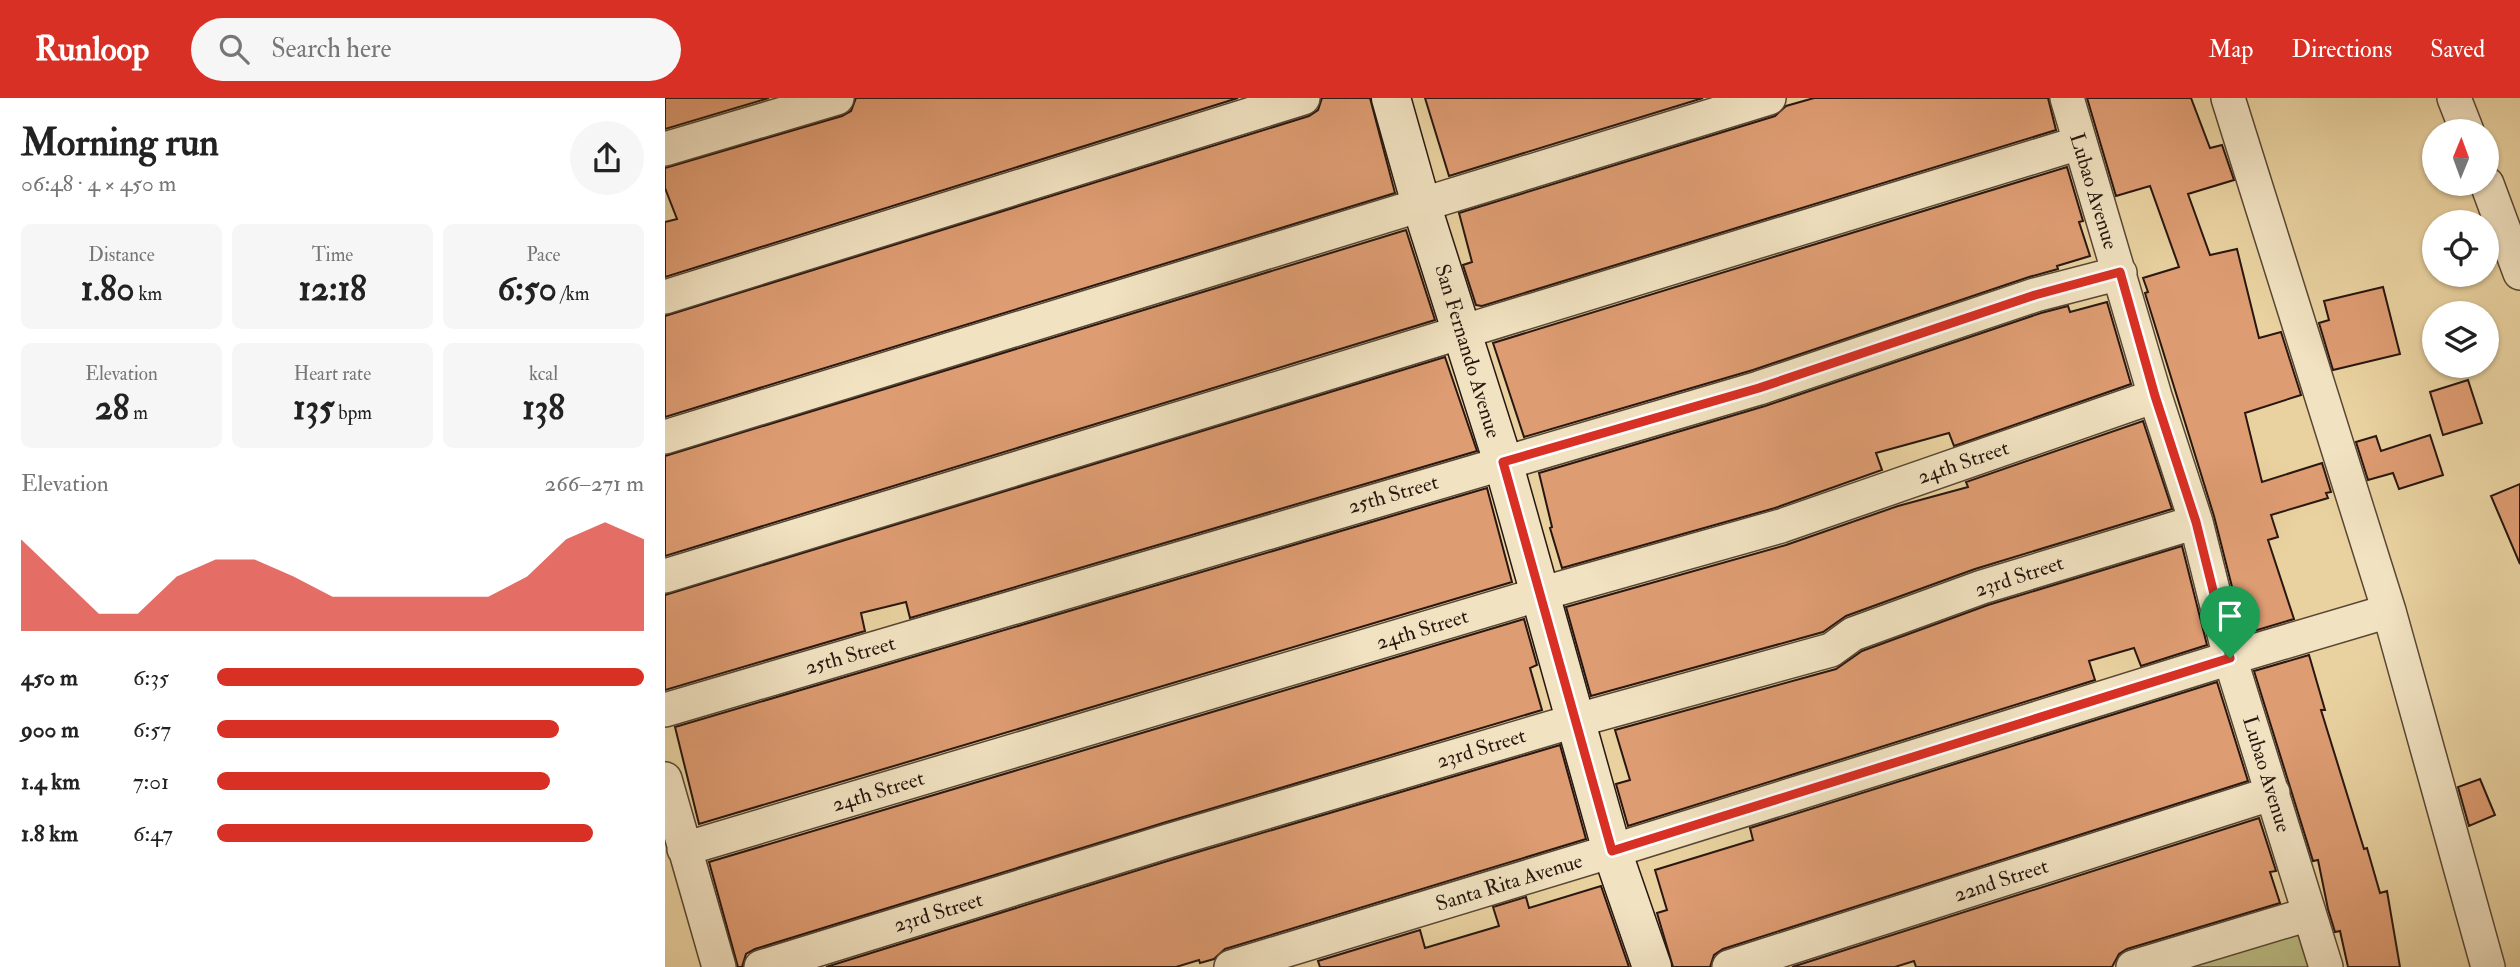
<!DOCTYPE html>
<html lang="en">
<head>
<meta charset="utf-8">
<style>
	body { margin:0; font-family:"IM FELL Double Pica",serif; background:#f6f6f6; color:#222; height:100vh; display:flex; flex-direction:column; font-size:26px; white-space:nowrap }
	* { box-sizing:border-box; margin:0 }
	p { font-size:23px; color:#767676 }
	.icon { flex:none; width:38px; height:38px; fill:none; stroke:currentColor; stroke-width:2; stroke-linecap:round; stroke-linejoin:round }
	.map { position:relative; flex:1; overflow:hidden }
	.side { display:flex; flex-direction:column; background:#fff; width:665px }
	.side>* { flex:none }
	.needle { width:46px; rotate:1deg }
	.controls { position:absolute; left:1757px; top:21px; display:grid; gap:14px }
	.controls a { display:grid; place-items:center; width:77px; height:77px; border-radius:50%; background:#fff; box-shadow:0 2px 5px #0004; font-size:35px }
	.pin { position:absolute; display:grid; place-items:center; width:60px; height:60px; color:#fff; margin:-72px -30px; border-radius:50% 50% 50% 0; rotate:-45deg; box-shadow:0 0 7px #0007 }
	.pin .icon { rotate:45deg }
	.round { display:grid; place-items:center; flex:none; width:74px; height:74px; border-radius:37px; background:#f6f6f6 }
	.overview { display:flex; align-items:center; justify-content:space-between; height:119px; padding:0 21px }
	h1 { font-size:38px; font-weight:700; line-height:52px }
	.figures { display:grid; grid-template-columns:repeat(3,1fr); gap:10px; height:119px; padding:7px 21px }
	.figures div { display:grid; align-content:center; border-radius:10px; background:#f6f6f6; text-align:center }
	.figures b { font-size:35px; font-weight:700 }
	.figures small { font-size:19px; font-weight:400 }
	.figures p { font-size:19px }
	.chart { height:196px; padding:14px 21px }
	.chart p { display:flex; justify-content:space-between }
	.chart svg { width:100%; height:126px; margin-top:7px; fill:#d93025; opacity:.7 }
	ul { padding:0 21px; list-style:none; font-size:23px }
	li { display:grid; grid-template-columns:112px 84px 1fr; align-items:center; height:52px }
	li i { height:18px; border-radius:9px; background:#d93025 }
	header { display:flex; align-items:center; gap:42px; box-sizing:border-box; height:98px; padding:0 35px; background:#d93025; color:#fff }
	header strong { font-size:33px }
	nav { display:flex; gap:38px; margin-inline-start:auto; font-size:24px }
	.search { width:490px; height:63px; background:#f6f6f6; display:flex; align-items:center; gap:18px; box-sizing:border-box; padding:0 24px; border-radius:38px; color:#767676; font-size:26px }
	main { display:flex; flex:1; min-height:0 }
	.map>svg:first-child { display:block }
	.green { fill:#babb82; stroke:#716949; stroke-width:2 }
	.building { fill:#de9c72; stroke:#281710; stroke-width:2 }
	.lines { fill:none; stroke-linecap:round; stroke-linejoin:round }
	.street-casing { stroke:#584634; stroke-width:36 }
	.secondary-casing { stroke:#281710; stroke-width:41 }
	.street { stroke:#f1e2c1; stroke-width:33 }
	.secondary { stroke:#f1e2c1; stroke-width:38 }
	.route-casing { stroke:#fff; stroke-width:14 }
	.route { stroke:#d93025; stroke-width:9 }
	.labels { text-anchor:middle; stroke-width:6; stroke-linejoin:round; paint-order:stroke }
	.street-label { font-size:21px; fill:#281710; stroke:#f1e2c1 }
</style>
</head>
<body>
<header>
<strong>Runloop</strong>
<div class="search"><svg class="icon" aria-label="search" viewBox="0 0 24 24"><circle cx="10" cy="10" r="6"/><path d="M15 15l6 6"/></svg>Search here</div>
<nav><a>Map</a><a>Directions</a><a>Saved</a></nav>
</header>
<main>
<section class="side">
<div class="overview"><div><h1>Morning run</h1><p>06:48 · 4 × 450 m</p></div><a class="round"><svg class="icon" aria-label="share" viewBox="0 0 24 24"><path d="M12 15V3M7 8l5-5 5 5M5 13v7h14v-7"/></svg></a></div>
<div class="figures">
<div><p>Distance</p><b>1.80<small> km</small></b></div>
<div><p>Time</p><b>12:18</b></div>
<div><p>Pace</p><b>6:50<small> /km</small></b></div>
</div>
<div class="figures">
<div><p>Elevation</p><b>28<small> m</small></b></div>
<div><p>Heart rate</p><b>135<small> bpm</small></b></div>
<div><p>kcal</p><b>138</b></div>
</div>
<div class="chart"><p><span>Elevation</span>266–271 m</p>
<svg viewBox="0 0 160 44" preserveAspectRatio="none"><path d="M0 44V12L10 25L20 38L30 38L40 25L50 19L60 19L70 25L80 32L90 32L100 32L110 32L120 32L130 25L140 12L150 6L160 12V44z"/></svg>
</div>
<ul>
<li><b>450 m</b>6:35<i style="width:100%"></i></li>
<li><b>900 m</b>6:57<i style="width:80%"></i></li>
<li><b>1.4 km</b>7:01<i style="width:78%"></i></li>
<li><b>1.8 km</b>6:47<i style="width:88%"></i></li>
</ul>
</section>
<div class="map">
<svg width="1855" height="869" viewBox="0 0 1855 869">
	<rect width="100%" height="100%" fill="#e9d2a0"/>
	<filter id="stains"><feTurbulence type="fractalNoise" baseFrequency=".00286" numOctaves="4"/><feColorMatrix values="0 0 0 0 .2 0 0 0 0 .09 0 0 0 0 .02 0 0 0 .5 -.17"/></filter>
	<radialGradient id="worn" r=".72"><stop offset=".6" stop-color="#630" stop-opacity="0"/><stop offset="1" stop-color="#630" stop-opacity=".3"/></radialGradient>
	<path class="green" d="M1644,816l15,53h-191z"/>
	<path class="building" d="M0,0h104l-104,31z
		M191,0h382l-573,179v-55l12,-3 -12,-31v-20l177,-52 9,-5z
		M657,0h48l25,95 -730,224v-101l644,-200 9,-6z
		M760,0h278l-254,78z
		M1149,0h234l8,32 -574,176 -6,-1 -13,-40 9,-3 -13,-49 316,-97 11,-10z
		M1422,0h104l19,50 12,-3 12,35 -46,14 22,61 27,-6 22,89 22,-6 20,63 -56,18 17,69 60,-19 9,29 -5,1 2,5 -57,17 7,22 -10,3 26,79 -50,15 -30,-118 -69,-223 3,-1 -5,-14 36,-11 -29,-81 -34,10z
		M1402,69l16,54 -4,1 11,34 -33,10 1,3 -29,8 -276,93 -229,67 -31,-94z
		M741,132l29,90 -770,236v-100z
		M1718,189l17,67 -67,16 -14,-47 10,-3 -5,-19z
		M1442,204l24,82 -177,62 -5,-13 -73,20 6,17 -107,38 -213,60 -12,-40 2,-1 -13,-54 226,-67 276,-93 27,-7 2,6z
		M780,259l32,94 -567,167 -4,-16 -45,11 4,18 -200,59v-95z
		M1803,282l14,43 -39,12 -13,-43z
		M1478,323l29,88 -197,60 -129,47 -23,16 -232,64 -25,-89 220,-62 112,-39 70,-19 -2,-5z
		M1765,337l13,40 -44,14 -6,-16 -25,7 -12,-38 20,-6 5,15z
		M1855,386v80l-29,-68z
		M822,390l25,94 -813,242 -24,-97z
		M1517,448l25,99 -66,21 -7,-18 -45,13 6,19 -467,146 -12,-42 14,-4 -15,-50 221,-61 26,-18 126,-46z
		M859,521l13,46 -7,3 12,42 -379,113 -408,126 -9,5 -4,13h-4l-29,-105z
		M1644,557l16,55h-4l43,139 3,-1 13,45 7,-2 13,76h-52l-8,-36 -5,1 -7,-23 -10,-49 -5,1 -59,-190z
		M1552,584l31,99 -525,168 -9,6 -4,12h-37l-16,-54 10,-3 -12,-40 98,-30 -3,-12z
		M895,647l26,94 -361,110 -11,10 -14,4 -1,-3 -23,7h-350l348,-108z
		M1815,681l15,36 -26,11 -11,-39z
		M1594,720l17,53 -6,1 10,31 -153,46 -8,5 -7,13h-196l-2,-6 -19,6h-103z
		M936,788l28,81h-309l-2,-6 102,-31 5,18 74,-22 -6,-19 33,-10 3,11z"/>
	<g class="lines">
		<g class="street-casing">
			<path id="street" d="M1402,0l88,298 41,126 34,136 96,309
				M1563,0l161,513 99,356
				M1789,0l13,33
				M0,51l172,-51
				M1822,86l33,89
				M0,199l638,-199
				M0,339l1104,-339
				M0,478l1414,-433
				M0,612l1094,-322 276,-93 85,-22
				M0,681l54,188
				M19,751l856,-255 241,-68 374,-130
				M96,869l407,-126 406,-120 257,-71 22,-16 129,-47 214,-65
				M566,869l381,-116 618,-193 159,-47
				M1064,869l544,-174
				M1468,869l176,-53"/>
		</g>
		<g class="secondary-casing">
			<path id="secondary" d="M726,0l30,106 82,258 109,389 40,116"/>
		</g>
		<use href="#street" class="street"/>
		<use href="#secondary" class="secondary"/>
	</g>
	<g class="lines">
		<g class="route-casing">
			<path id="route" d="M1455,174l35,124 41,126 34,136 -618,193 -109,-389 256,-74 276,-93z"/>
		</g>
		<use href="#route" class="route"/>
	</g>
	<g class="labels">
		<g class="street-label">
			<text transform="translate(1429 93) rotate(73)" y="7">Lubao Avenue</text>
			<text transform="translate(803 253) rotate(73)" y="7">San Fernando Avenue</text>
			<text transform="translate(1298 364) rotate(-19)" y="7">24th Street</text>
			<text transform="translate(728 396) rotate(-16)" y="7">25th Street</text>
			<text transform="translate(1354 478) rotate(-18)" y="7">23rd Street</text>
			<text transform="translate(757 531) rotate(-17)" y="7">24th Street</text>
			<text transform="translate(185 557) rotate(-16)" y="7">25th Street</text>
			<text transform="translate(816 650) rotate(-17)" y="7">23rd Street</text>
			<text transform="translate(1602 676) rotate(73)" y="7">Lubao Avenue</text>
			<text transform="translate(213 693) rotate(-17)" y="7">24th Street</text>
			<text transform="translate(1336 782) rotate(-18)" y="7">22nd Street</text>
			<text transform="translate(844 784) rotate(-17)" y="7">Santa Rita Avenue</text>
			<text transform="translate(273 814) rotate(-17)" y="7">23rd Street</text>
		</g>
	</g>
	<rect width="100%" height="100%" filter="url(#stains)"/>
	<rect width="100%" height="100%" fill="url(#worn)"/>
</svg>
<div class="controls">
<a><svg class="needle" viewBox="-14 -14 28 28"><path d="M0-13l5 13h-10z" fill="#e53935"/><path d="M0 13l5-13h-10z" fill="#767676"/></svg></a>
<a><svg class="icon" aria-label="locate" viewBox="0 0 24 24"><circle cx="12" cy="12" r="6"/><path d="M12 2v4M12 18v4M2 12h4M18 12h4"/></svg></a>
<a><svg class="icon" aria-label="layers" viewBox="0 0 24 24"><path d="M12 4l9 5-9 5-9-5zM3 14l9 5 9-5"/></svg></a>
</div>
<div class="pin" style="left:1565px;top:560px;background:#1e9e55"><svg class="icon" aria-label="arrive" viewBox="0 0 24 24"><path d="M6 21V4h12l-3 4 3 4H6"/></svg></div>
</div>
</main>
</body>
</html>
